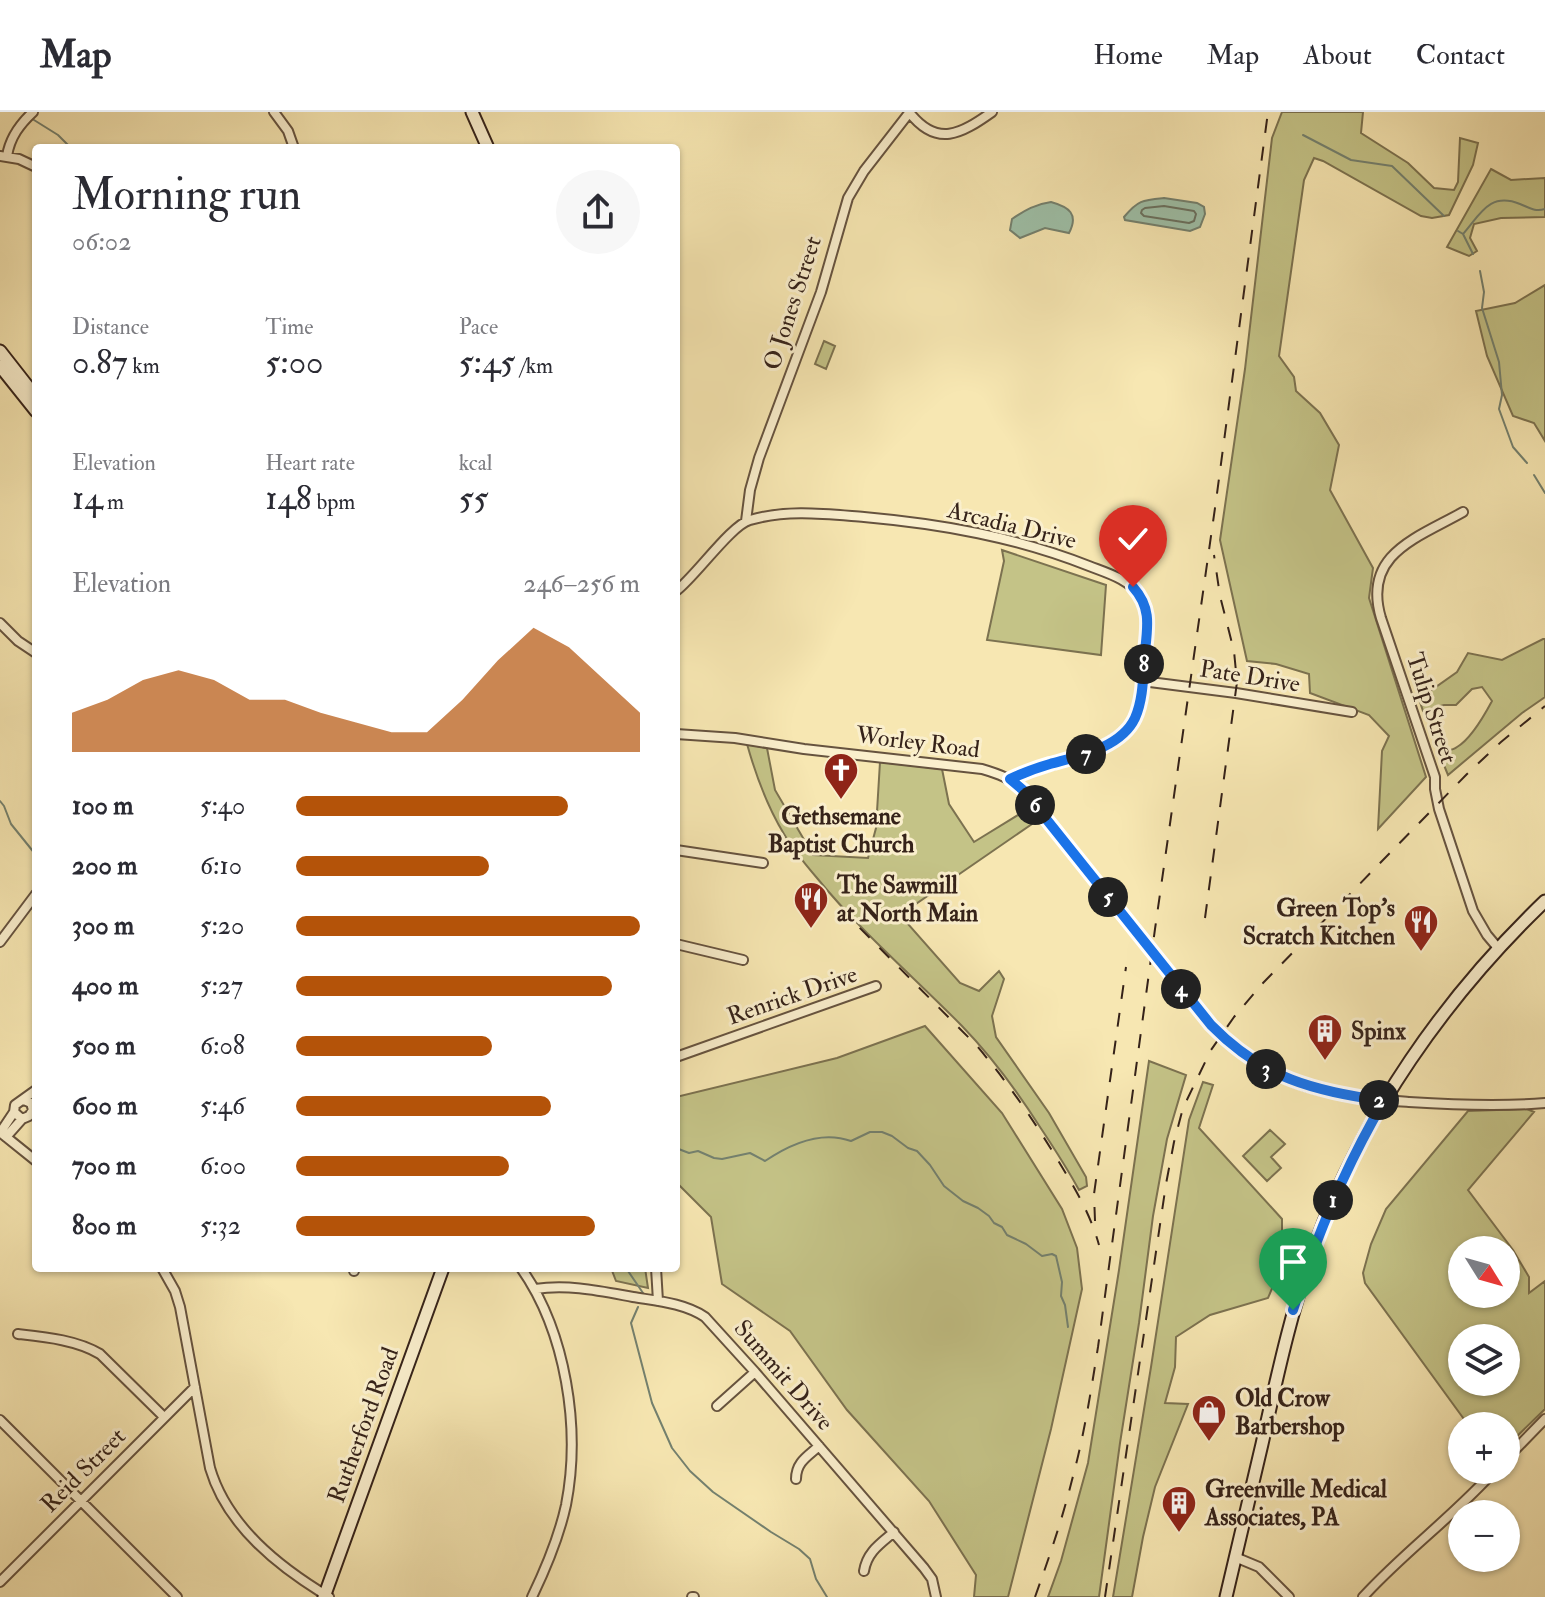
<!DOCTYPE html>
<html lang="en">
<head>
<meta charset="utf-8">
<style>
	body { margin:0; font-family:"IM FELL Double Pica",serif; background:#f7f7f7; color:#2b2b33; height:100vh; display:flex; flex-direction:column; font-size:30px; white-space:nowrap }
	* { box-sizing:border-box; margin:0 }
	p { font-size:26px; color:#7c7c81 }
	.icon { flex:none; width:44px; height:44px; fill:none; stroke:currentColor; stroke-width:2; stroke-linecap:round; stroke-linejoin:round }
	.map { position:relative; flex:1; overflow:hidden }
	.drawer { position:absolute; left:32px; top:32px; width:648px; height:1128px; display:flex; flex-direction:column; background:#fff; border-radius:8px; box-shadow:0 2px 6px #0004 }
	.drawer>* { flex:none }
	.needle { width:52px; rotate:127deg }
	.controls { position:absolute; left:1448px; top:1124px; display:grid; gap:16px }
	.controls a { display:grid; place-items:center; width:72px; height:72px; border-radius:50%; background:#fff; box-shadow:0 2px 6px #0004; font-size:40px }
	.pin { position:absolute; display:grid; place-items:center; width:68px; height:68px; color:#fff; margin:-82px -34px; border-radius:50% 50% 50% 0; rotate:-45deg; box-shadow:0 0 8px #0007 }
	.pin .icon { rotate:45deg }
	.km { position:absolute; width:40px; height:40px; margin:-20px; border-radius:50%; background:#222; color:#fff; font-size:22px; line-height:40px; text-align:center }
	.round { display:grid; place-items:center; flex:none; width:84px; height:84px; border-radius:42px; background:#f7f7f7 }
	.head { display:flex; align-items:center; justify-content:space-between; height:136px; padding:0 40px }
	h1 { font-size:44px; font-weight:600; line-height:60px }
	.figures { display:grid; grid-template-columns:repeat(3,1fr); gap:12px; height:136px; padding:8px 40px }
	.figures div { display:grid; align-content:center }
	.figures b { font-size:34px; font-weight:600 }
	.figures small { font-size:22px; font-weight:400 }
	.figures p { font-size:22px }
	.chart { height:224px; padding:16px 40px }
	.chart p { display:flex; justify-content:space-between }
	.chart svg { width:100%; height:144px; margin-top:8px; fill:#b45309; opacity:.7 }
	ul { padding:0 40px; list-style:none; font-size:26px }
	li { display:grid; grid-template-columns:128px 96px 1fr; align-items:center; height:60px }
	li i { height:20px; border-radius:10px; background:#b45309 }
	header { display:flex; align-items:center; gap:48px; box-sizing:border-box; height:112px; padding:0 40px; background:#fff; border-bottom:2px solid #e1e1e2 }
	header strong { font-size:38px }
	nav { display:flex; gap:44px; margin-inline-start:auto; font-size:28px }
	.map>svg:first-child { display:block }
	.green { fill:#c4c387; stroke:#7c7250; stroke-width:2; fill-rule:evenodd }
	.water { fill:#9ec0a8; stroke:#74816f; stroke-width:2 }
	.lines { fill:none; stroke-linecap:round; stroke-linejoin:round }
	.shore { stroke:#6a7160; stroke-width:2 }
	.stream { stroke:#74816f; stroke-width:2 }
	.street-casing { stroke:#66533f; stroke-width:12 }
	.secondary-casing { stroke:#352219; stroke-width:15 }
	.street { stroke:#faefcd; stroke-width:8 }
	.secondary { stroke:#faefcd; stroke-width:11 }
	.rail { stroke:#352219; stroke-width:2; stroke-dasharray:14 14; stroke-linecap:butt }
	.street-bridge-casing { stroke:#66533f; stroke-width:12; stroke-linecap:butt }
	.street-bridge { stroke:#faefcd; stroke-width:8 }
	.route-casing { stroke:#fff; stroke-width:16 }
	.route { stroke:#1a73e8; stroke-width:10 }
	.labels { text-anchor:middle; stroke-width:6; stroke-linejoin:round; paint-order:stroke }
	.street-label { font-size:24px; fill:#352219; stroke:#faefcd }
	.poi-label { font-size:24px; font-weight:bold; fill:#352219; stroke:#faefcd; text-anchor:start }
</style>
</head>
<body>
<header>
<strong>Map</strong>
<nav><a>Home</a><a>Map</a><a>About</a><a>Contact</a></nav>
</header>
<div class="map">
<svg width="1545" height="1485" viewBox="0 0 1545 1485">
	<rect width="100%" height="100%" fill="#f7e7b2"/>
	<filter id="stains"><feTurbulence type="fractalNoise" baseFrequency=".0025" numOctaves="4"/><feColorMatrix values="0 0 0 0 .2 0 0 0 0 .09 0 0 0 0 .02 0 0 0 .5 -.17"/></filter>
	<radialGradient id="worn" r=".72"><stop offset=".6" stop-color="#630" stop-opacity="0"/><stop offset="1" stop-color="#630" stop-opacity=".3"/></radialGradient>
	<path class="green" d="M1282,0h81l-2,21 47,30 26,25 20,2 4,-8 2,-44 18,5 -5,22 -24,50 -17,3 -11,-2 -98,-55 -9,-3 -10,22 -25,176 15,21 2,14 24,22 19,32 -9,45 43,78 -4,30 57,179 -48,52 4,-78 7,-15 -20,-21 -59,-22 -1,-19 -33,-10 -29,-3 -27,-121 25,-171 27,-231z
		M1491,57l20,11 34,-2v39l-44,1 -27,6 -4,14 7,13 -8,5 -22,-9z
		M1545,173v156l-11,-18 -21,-7 -26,-60 -11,-45 39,-8z
		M824,229l11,5 -9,23 -11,-5z
		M1002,438l104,35 -5,70 -114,-15 17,-79z
		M1543,527h2v58l-23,16 -74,62 -9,-22c7,-3 13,-2 18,-6 14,-8 27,-31 35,-46l-10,-14 -10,2 -16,16h-12l-21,6 -4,-12 38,-27 11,-19 34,7z
		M747,632l20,4 8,42 38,65 55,3 8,-30 4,-66 62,7 7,35 25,38 57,-35 1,17 -132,91 60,68 19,8 20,-20 5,8 -12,37 4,21 53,76 37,64 1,9 -8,4c-12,-22 -25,-42 -39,-63 -23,-36 -48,-70 -78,-101 -48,-49 -101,-94 -145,-148 -12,-14 -24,-28 -33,-44 -17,-28 -28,-58 -37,-90z
		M925,914l77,87 60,96 15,39 5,41 -31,140 -43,168h-34l2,-22 -47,-74 -82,-91 -57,-79 -68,-47 -11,-67 -35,-35v-85l161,-39z
		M1149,949l37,14 -19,64 -14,77 -14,107 -19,120 -21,154h-51l13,-36 27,-98 31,-193z
		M1203,970l10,3 -14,43 83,91v46l-14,33 -58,17 -34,22 -1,30 -10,36 23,1 -33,83 -12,50 -11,60h-19l38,-230 38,-247z
		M1527,997l7,3 -66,78 45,60 16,27v16l16,-12v128l-39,38v-21h-37l-104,-143 -2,-10 8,-29 15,-35 82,-98zM1506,1138v44h-44v-44zM1462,1226h44v44h-44z
		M1270,1018l15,14 -14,13 10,11 -14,13 -24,-25z
		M611,1156h34l3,20 -32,-7z"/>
	<path class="water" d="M1164,86l33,5 7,4 1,7 -5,13 -10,4 -65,-11 -1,-3c14,-17 19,-17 40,-19z
		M1051,90c18,5 28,12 18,31l-24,-5 -25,10 -10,-8 2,-11c13,-9 24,-15 39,-17z"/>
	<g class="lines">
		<path class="shore" d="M1164,94l30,5 2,3 -2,7 -5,2 -45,-7 -3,-3 1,-3 3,-2z"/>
		<path class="stream" d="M34,8l24,15 13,13
			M1303,23l48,25 41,6 52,50
			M1458,119l5,3c18,-21 27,-42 57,-30 10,4 15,8 25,5
			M1463,122l10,20
			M1480,159l4,21 -2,16 17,54 3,33 -3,14 14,38 14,16
			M1534,363l11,18
			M0,689l4,5 7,18 25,31
			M676,1036l13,5 9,-2 16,7 8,1 28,-6 15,8c25,-17 56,-31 86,-20l19,-9h12l10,4 16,12 9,3 13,14 14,21 19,15 15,7 11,8 5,7 8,4 5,8 19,9 16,12 10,-2 4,2 6,26 -1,14 4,9 3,22
			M626,1156l17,25
			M638,1195l-7,16 21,80 20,45 18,23 23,21 58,40 28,17 11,10 6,20 11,18"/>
		<g class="street-casing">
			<path id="street" d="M274,0l14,19 6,17
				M909,0c28,36 52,22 83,0
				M0,44l19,3 17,8
				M7,44c3,-19 13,-32 26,-44
				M1463,400c-46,26 -101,42 -82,106l54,159v12l4,20 34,102 14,24 11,13
				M746,409l4,-31 9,-32 62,-166 27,-94 16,-27 45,-58
				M676,479c19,-14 55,-66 74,-71 37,-11 76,-6 114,-3 78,7 152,20 225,49 18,7 40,13 51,30 13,18 6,44 4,65 -2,24 -2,57 -23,73 -32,26 -74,29 -111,45
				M0,511l18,18 18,12
				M1142,569l94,12 116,19
				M676,622l59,4 69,11 178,20c17,5 28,9 41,21l115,143
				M676,738l87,13
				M0,830l36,-48
				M676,832l67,16
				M1168,860l43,53
				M1231,932c20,16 40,29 63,38 36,14 77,17 115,20 46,3 91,5 136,1
				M676,945l200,-71
				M24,988l7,3 2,7 -4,6 -7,3 -8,-7 1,-7 21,-15
				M0,1020l36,29
				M0,1021l14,-21
				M6,1025l16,-18
				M162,1156l13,23 5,16 30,161c17,58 69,99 119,129
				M354,1156v3
				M521,1156c45,64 60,160 45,237 -7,32 -20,63 -34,92
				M656,1156l2,33
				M535,1177c34,-5 65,2 98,8 24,4 51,6 72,20l50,55 169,196 8,11 4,18
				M18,1222c27,3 59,6 82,20l64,63
				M717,1294l38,-34
				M0,1308l177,177
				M1506,1347l39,-40
				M796,1367c0,-17 12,-23 23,-33
				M1235,1445l24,10 30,30
				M864,1459c3,-19 16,-27 30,-39
				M0,1470l195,-195
				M692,1485h2
				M1363,1485c41,-45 91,-81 132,-127"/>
		</g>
		<g class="secondary-casing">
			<path id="secondary" d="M472,0l16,36
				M0,239l36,46
				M0,254l36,45
				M324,1485l119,-329
				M1226,1485c12,-51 24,-102 36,-153 15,-67 29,-134 53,-199 48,-131 130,-248 230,-344"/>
		</g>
		<use href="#street" class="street"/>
		<use href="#secondary" class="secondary"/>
		<path class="rail" d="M840,796l137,138c32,38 60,79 85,121 15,25 29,49 37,78
			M1205,806l32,-236 -3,-31 -14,-55 -6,-41
			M1095,1109l-1,-27 32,-227
			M1035,1485c14,-39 27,-77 37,-117 12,-44 19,-89 26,-133l57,-418 61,-428 52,-389
			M1105,1485l61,-413 8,-42 9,-34 28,-58 23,-33 29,-34 204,-209 34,-32 44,-36"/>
		<g class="street-bridge-casing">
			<path id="street-bridge" d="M1138,821l30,39
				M1211,913l20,19"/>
		</g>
		<use href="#street-bridge" class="street-bridge"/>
	</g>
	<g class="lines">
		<g class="route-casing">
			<path id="route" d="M1133,475c18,20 15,38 12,64 -2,21 -1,47 -10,67 -14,30 -57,38 -85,46 -14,4 -27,9 -40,15l13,11 188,235c53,54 101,65 173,76 -39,66 -68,136 -91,209"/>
		</g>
		<use href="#route" class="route"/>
	</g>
	<defs>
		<g id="church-pin" transform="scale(1.8)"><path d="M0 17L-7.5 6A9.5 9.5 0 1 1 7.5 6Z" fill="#8f2418" stroke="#faefcd"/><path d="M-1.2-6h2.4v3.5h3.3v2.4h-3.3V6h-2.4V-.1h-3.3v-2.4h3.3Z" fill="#fff"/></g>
		<g id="restaurant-pin" transform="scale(1.8)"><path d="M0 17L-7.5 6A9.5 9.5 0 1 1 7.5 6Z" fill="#8f2418" stroke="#faefcd"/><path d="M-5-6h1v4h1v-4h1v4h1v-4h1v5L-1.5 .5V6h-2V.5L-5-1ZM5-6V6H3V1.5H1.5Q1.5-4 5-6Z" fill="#fff"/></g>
		<g id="building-pin" transform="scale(1.8)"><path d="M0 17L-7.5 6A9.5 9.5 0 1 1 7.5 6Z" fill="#8f2418" stroke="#faefcd"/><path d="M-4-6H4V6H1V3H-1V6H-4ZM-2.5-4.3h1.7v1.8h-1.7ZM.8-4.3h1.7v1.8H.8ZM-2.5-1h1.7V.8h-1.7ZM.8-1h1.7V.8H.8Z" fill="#fff"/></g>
		<g id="shop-pin" transform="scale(1.8)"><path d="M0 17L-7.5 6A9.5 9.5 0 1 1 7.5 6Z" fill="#8f2418" stroke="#faefcd"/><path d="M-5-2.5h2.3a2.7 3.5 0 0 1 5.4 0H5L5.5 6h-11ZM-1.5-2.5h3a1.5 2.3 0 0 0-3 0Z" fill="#fff"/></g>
	</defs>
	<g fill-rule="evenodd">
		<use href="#church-pin" x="841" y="658"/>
		<use href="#restaurant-pin" x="811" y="787"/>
		<use href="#restaurant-pin" x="1421" y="810"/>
		<use href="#building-pin" x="1325" y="919"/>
		<use href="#shop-pin" x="1209" y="1300"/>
		<use href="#building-pin" x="1179" y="1391"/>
	</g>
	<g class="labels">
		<g class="street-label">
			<text transform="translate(792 191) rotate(-72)" y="8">O Jones Street</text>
			<text transform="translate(1012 413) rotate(14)" y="8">Arcadia Drive</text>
			<text transform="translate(1250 564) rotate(9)" y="8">Pate Drive</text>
			<text transform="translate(1432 596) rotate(72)" y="8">Tulip Street</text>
			<text transform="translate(918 630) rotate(7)" y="8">Worley Road</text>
			<text transform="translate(792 883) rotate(-19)" y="8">Renrick Drive</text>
			<text transform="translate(784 1263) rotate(49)" y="8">Summit Drive</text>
			<text transform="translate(363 1313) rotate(-70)" y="8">Rutherford Road</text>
			<text transform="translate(83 1358) rotate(-45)" y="8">Reid Street</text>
		</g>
		<g class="poi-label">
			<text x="841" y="712" text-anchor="middle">Gethsemane<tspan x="841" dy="28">Baptist Church</tspan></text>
			<text x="837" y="781">The Sawmill<tspan x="837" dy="28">at North Main</tspan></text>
			<text x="1395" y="804" text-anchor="end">Green Top's<tspan x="1395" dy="28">Scratch Kitchen</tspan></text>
			<text x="1351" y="927">Spinx</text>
			<text x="1235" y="1294">Old Crow<tspan x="1235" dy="28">Barbershop</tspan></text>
			<text x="1205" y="1385">Greenville Medical<tspan x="1205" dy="28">Associates, PA</tspan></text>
		</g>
	</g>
	<rect width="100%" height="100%" filter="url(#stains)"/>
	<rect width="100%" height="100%" fill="url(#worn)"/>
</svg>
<div class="controls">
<a><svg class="needle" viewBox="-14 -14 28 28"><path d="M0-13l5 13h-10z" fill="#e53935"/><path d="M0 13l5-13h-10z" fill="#7c7c81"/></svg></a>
<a><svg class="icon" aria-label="layers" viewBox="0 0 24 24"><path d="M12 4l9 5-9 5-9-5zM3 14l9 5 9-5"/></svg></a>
<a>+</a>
<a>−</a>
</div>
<div class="pin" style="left:1293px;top:1198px;background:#1e9e55"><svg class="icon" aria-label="arrive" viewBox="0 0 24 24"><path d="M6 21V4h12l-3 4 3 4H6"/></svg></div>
<div class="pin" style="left:1133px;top:475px;background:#d93025"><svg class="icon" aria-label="check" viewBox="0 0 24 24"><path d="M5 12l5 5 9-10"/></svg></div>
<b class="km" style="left:1333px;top:1088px">1</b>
<b class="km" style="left:1379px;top:988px">2</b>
<b class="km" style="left:1266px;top:957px">3</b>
<b class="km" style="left:1181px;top:877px">4</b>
<b class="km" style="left:1108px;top:785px">5</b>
<b class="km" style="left:1035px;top:693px">6</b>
<b class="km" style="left:1086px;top:642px">7</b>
<b class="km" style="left:1144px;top:552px">8</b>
<section class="drawer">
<div class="head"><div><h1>Morning run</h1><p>06:02</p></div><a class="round"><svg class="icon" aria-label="share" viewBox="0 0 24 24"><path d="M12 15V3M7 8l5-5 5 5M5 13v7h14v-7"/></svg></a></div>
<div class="figures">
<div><p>Distance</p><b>0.87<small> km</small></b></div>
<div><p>Time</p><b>5:00</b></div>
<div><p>Pace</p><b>5:45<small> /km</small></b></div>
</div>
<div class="figures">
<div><p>Elevation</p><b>14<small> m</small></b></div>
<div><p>Heart rate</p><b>148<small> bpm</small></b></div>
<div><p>kcal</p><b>55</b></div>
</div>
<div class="chart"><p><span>Elevation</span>246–256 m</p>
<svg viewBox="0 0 160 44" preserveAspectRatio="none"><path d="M0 44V32L10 28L20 22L30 19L40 22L50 28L60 28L70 32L80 35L90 38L100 38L110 28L120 16L130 6L140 12L150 22L160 32V44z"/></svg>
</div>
<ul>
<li><b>100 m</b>5:40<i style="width:79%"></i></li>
<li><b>200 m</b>6:10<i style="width:56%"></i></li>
<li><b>300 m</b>5:20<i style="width:100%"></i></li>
<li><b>400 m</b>5:27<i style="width:92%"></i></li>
<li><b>500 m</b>6:08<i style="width:57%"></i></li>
<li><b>600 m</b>5:46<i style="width:74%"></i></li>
<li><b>700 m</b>6:00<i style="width:62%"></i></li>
<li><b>800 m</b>5:32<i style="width:87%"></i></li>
</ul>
</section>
</div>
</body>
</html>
